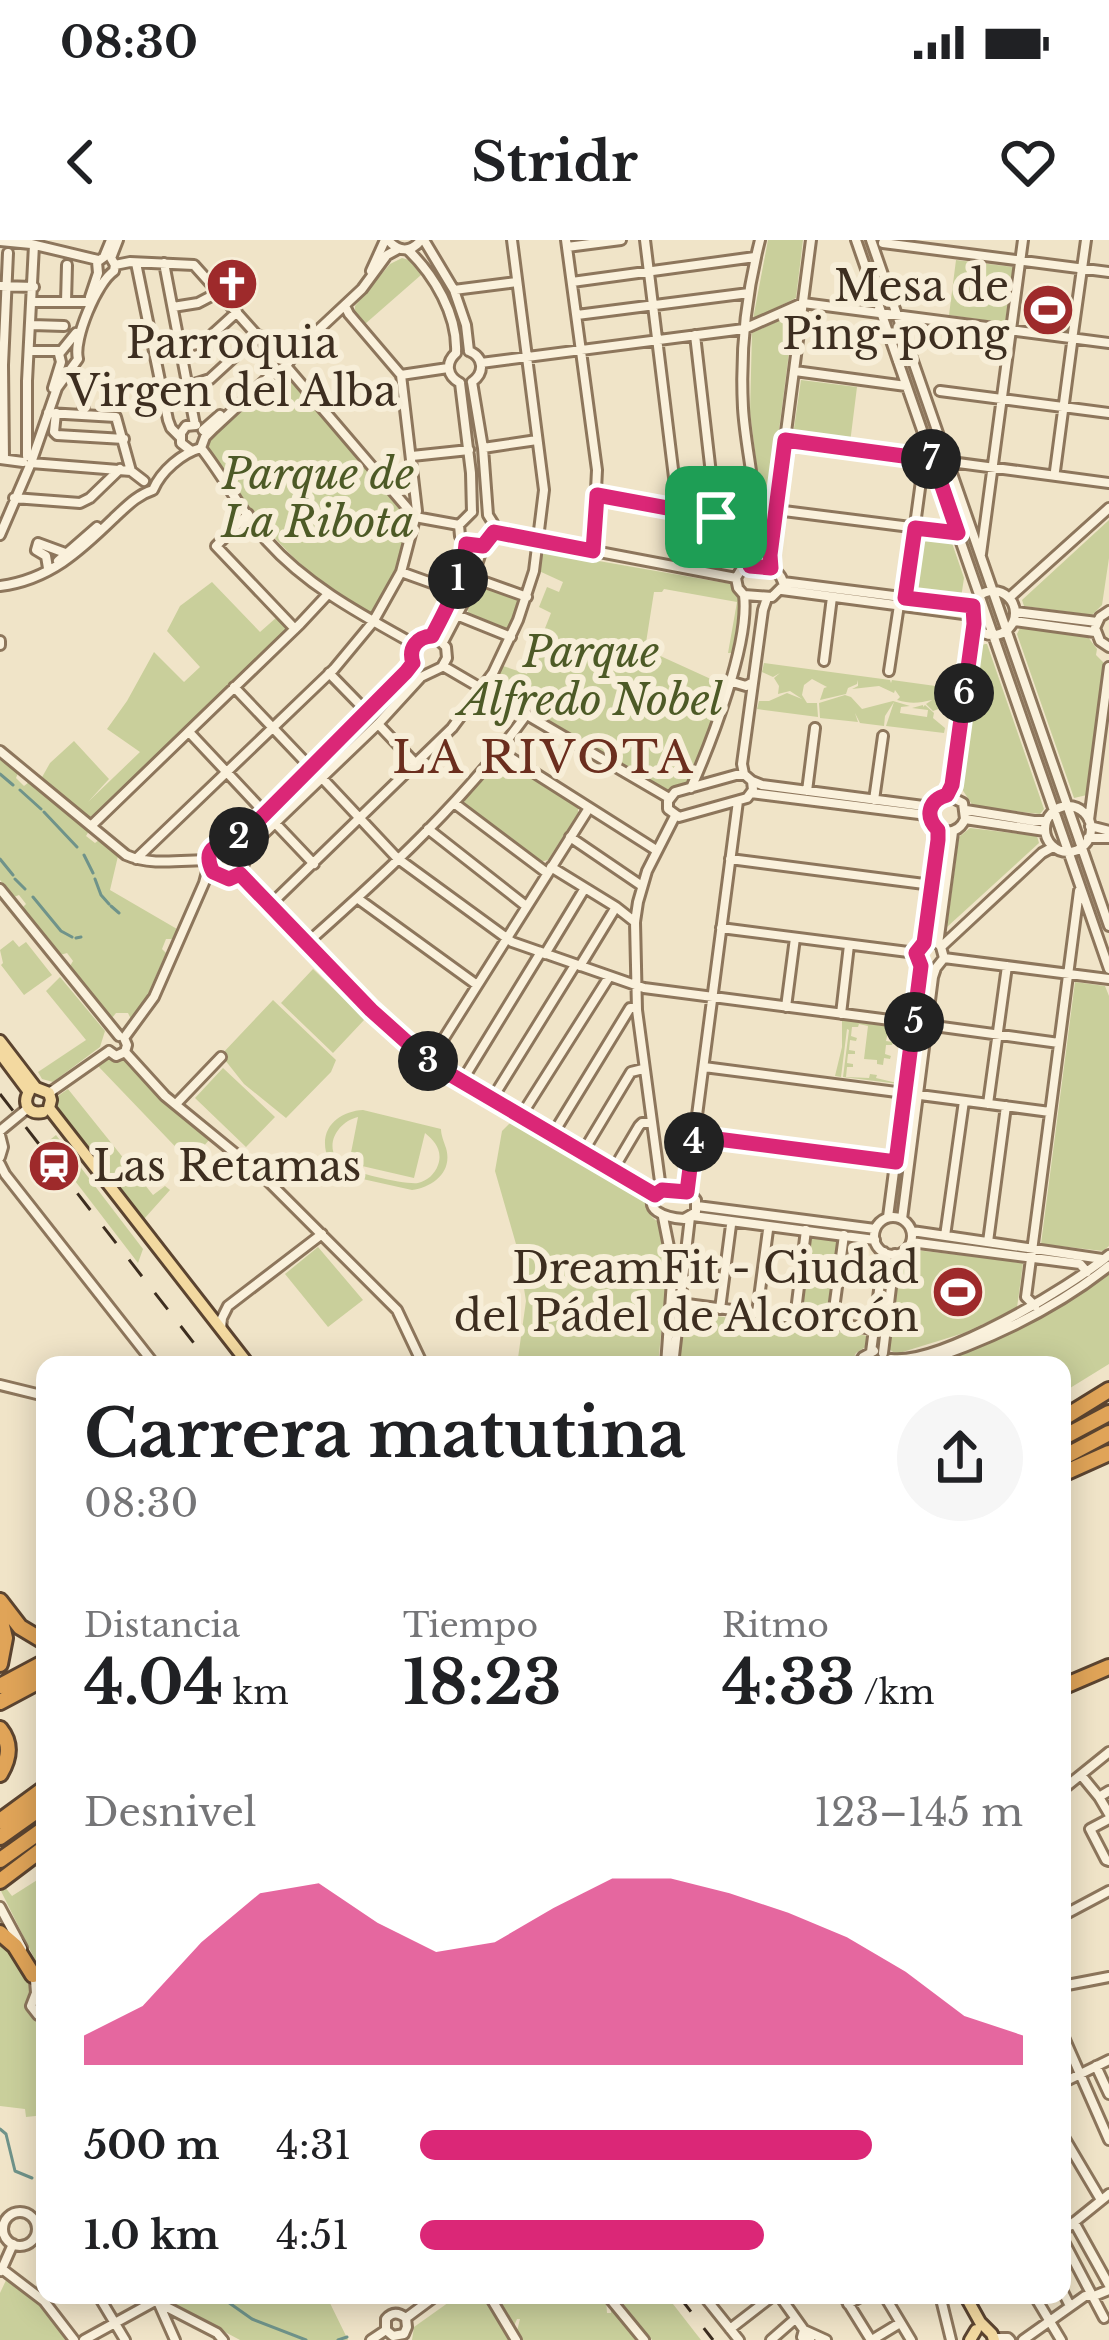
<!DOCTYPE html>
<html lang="es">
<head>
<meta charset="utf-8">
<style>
	body { margin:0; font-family:"Libre Baskerville",serif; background:#f6f6f6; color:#202124; height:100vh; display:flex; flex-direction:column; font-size:45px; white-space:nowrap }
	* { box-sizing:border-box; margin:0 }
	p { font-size:39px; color:#757577 }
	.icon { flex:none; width:66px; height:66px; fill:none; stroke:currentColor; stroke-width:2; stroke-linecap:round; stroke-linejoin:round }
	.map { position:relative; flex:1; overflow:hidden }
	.details { position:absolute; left:36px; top:1116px; width:1035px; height:948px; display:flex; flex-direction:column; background:#fff; border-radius:24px; box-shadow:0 6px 30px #0003 }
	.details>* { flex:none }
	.pin { position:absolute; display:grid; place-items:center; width:102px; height:102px; color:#fff; margin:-51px; border-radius:24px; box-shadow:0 6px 18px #0006 }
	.km { position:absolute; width:60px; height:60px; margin:-30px; border-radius:50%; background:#222; color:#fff; font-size:33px; line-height:60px; text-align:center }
	.round { display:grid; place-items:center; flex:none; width:126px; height:126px; border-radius:63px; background:#f6f6f6 }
	.overview { display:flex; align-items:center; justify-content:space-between; height:204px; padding:0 48px }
	h1 { font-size:66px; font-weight:700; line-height:90px }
	.metrics { display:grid; grid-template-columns:repeat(3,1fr); gap:18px; height:204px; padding:12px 48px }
	.metrics div { display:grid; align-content:center }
	.metrics b { font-size:60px; font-weight:700 }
	.metrics small { font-size:33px; font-weight:400 }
	.metrics p { font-size:33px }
	.chart { height:336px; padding:24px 48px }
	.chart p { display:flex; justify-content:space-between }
	.chart svg { width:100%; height:216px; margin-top:12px; fill:#db2777; opacity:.7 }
	ul { padding:0 48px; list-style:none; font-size:39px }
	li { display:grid; grid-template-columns:192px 144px 1fr; align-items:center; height:90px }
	li i { height:30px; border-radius:15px; background:#db2777 }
	.status { display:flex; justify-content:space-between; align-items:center; height:84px; padding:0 60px; background:#fff; direction:ltr }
	.status svg { height:33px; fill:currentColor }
	header { display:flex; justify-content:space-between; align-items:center; height:156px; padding:0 48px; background:#fff; font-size:54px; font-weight:700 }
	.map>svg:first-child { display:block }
	.green { fill:#c9cf9b; fill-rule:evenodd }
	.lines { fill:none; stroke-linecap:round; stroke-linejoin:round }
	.stream { stroke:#6f938a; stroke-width:3 }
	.minor-casing { stroke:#8d765c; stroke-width:14 }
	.major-casing { stroke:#5b4430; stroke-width:16 }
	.highway-casing { stroke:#5b4430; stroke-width:20 }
	.minor { stroke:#faf1dc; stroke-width:8 }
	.major { stroke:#f3d9a0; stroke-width:10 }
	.highway { stroke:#e0a458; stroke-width:14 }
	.rail { stroke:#3d2e20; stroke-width:3; stroke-dasharray:21 21; stroke-linecap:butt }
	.route-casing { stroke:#fff; stroke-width:24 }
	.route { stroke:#db2777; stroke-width:15 }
	.labels { text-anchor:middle; stroke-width:12; stroke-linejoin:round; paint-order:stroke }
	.poi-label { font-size:42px; fill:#3d2e20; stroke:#f7eed8; text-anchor:end }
	.park-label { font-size:42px; font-style:italic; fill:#4d5a26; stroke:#f7eed8 }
	.neighbourhood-label { font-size:45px; letter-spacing:3px; fill:#6b2e1e; stroke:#f7eed8 }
</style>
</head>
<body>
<div class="status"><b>08:30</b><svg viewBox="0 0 49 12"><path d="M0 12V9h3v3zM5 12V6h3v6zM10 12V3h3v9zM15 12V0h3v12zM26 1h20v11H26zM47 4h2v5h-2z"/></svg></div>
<header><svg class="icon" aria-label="back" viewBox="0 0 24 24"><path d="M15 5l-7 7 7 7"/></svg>Stridr<svg class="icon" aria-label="heart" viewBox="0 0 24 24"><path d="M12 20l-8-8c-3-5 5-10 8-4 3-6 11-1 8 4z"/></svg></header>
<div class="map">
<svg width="1109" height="2100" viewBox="0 0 1109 2100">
	<rect width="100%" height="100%" fill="#f0e4c8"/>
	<path class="green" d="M768,0h35l-7,58 -43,21z
		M402,18l7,2 12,15 -56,49 -10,-12v-6l35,-42z
		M956,20l57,7 -8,56 -56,-8z
		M794,74l-31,240 -3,-62 -10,-80 2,-79z
		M283,130l6,4 121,145c-2,33 -17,71 -38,95 -68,-33 -129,-106 -167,-170l2,-6 64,-62z
		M801,140l56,7 -7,56 -57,-8z
		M1109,280v38l-7,47 -10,10 -68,-9 -2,-6z
		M920,296l31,4 13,38 -3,20 -48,-6z
		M547,312l184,32 6,13 7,5 -11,51h-5l9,-51 -73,-13 -2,3h-8l-9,57 79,36 -20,61 -17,39 -19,5 -174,-102 -1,-6 10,-16 24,8 24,-61 -12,-6 8,-20 12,5 4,-10 -24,-11 3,-16z
		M212,342l48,50 17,-15 10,12 -194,187 -6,1 -46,-38 9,-16 24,-22 35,38 -21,23 52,-50 -33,-23 20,-28 27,-49 30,30 16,-15 -33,-36 13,-25z
		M483,345l34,14 3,7 -9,21 -6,2 -35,-13 -3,-7 9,-21z
		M1020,388l68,9 9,12 -1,6 9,9 -18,131 -13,3 -57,-164z
		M985,404h2l57,165 -4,5 -67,-8 -15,-23 18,-136z
		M764,423l126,17 1,3 1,-3 58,8 -3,18 -14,5 -7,-7 6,-4c-13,3 -21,4 -35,0l3,-3 -5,-7 -1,3 -15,-7 -27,3 6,-3v-6l-1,4 -9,4 -2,6 -26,6 4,-12 3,-1 -15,-8 -8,6 -2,10 5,8h10l1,14 -61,-8 2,-8h10l18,-8 15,6 -12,-8 -12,3 1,-8 -5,-8 6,-5 -7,4 -11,-5z
		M845,455l6,2 11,12 31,-8 17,5 -9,1 -1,6 27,4 1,-7 -16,-2 11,-3v2l2,-2 9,8 -1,5 12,10 -1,5 -58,-7 8,-24 -9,14 -1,10 -24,-3 -5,-10 3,9 -38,-4 -1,-15z
		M0,519l18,14 -2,5 8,8 5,-4 60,49 -3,5 9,7 4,-3 19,16 -8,34 67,39 -5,10h-6l-4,10 4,4 -19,43 -16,23 -3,-6h-12l-4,5 -42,-52 3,-5 -6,-8 -7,2 -38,-47 4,-4 -7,-9 -5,2 -14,-17z
		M504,521l74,46v6l-30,47 -8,2 -76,-58 1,-6 33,-35z
		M970,588l67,8 2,7 -92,84 12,-90z
		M13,700l6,7 7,-5 26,33 -28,20 -23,-30 2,-2 -3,-13z
		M313,729l52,50 -32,34 -52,-50z
		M60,737l45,54 -5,16 -47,35 -11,-3 -4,-7 48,-32 -40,-49z
		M1075,742l30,4 4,10v250l-6,5 -62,-7z
		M273,760l63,60 -5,12 -45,46 -42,-34 -23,-29z
		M842,780l64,9 -7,55 -56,-7 6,-47 -2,-1 -6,48 -6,-1 7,-29zM859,784l9,2 -4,33 13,1v4l6,1 1,-7 6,1 1,-3 -6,-2 1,-9h6l1,-3 -7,-1 2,-9h6l1,-3 9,1 -7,53 -21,-5 1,-3 -7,-1 -1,4 -23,-1 1,-10h6v-3l-6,-1 1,-9h7v-3l-6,-1 1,-10 6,1 1,-3 -6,-2 1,-9h6z
		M128,818l36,45 45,37 -19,22 -92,-96 11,-7 9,2z
		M223,828l52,49 -29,30 -51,-49z
		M68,849l85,106 12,-9 5,4 -26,29 -87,-106 1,-17z
		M363,870l78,19c0,6 3,13 5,19 7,24 -13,39 -34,42l-81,-18c0,-7 -3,-13 -5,-20 -6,-26 15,-41 37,-42zM358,877l-9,46 65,15 11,-45c10,8 18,18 13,32 -3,9 -11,16 -20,18 -12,2 -64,-10 -74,-17 -23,-16 -8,-44 14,-49z
		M516,877l134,78 -2,10 4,12 7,6 9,40 -10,102h-141l9,-64 -8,-50 -23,-80 7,-40z
		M56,895l87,114 -5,14 -92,-120z
		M810,996l28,4 -12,78 -26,-4z
		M318,1007l45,53 -35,27 -43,-53z
		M915,1010l62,7 1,-3 36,5 -1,3 10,1 -6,45 -53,25 -68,21 -7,-5 12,-88z
		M1109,1032v92l-47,29v-28h-131c64,-21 123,-54 178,-93z
		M685,1072l184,24 -2,10 -11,7 -6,12h-171z
		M45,1635v105l-45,-91 5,-2 7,9z
		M0,1697c10,10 30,33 30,48 0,8 -4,15 -5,22 5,9 10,14 20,14v94l-19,2 -1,-8 -25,-3z
		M8,2036l35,28 28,36h-71v-47z
		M155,2055h171l22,45h-108z
		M459,2055h25l26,45h-98l2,-13z
		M495,2055h107l-4,9 8,-5 1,14h4v-6l28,33h-117l-5,-9 3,-12h-3l-3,7z
		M615,2055h51l35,45h-49z"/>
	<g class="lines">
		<path class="stream" d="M0,534l13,11
			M20,550l21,19
			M44,572l33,35
			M84,615l9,18
			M0,619l13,16
			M15,639l10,10
			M95,639l6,16 8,9
			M33,657l28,34 11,6
			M111,666l8,7
			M76,698l5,-1
			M0,1889l6,5 9,37 17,7
			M218,2055l34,24 54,21
			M338,2100l9,-3"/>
		<g class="minor-casing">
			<path id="minor" d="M388,0c10,12 23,13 33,0
				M424,0l30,50 12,35 3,26
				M566,0l31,230 -4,81
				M645,0l33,270
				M856,0l253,729
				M871,0l238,686
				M0,1l31,3 67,16
				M883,3l226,29
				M567,7l54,-7
				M408,10c26,25 50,65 48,103
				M136,23l32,157 3,8 9,9
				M164,23l31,162
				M115,25l15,-3 64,3 76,85
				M371,31l14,-31
				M572,42l183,-25
				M0,46l34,1
				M454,50l63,-8
				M90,57l8,-24 -1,-11 7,-5 7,-17
				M33,62h55
				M66,62l1,-37
				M173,67l25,-4 21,-11
				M577,75l172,-22
				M32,85l32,1
				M1073,93l13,-93
				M695,95l21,182
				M181,107l22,-4 34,-31
				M281,107l12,-2 7,-4
				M30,111h31
				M469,111c15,6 16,22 3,31
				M456,113c-11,10 -9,23 4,30
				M481,123l263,-34 59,-26 306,40
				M286,126l129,151 44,8
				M795,131l111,15
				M401,135l47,-7
				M472,142l11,66 5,67 5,8 1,9
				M460,143l11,90 1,39
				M188,146l22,-7 48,-44
				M53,148l8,-26 -2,-8 17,-21
				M940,151l169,22
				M48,173l68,4 15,54 13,10
				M56,173l-2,19 3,3 67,4
				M83,175l3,-35
				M203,190l17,-15
				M785,200l324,43
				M201,208c23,29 41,65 66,93 40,45 95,74 147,103
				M483,208l54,-8
				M190,210l-9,-7v-10l5,-7 10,-1
				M27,216v-75l7,-136
				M412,216l57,-6
				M0,219l23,3
				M4,219l-1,-94 5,-112
				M31,223l100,8
				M1055,231l17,-128
				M597,255l158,29
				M14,258l66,5 10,-5 30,-29
				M776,270l182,23
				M248,274l-32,32 79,83
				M494,292l242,46
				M0,295l31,-72 26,-75 21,-29c-5,-20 19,-77 36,-88l1,-6 -4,-7 7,-18
				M466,304l-6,-8 -1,-11 13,-13
				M981,314l42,-314
				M58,321l39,-34
				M750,326c15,-50 -4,-107 -7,-158 -3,-57 3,-113 17,-168
				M48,328l-2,-12 -10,-6 2,-7 30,11
				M771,328l-1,-13 41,-315
				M401,332l53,19
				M474,338l53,19
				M736,338l2,10 6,7 28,2 11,-11
				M736,338l6,-10c15,-3 36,-3 41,14
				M783,342l189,24
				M0,346c49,-6 80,-35 114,-68 13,-12 23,-23 39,-28 8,-19 29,-37 48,-42l4,-11 9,-9 56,-52 16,-10 13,-18 63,-59 25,-34 11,-6
				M782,350l189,25
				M971 373a22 22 0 1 1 44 0a22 22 0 1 1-44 0Z
				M905,358l19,-139
				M1009,358l100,-90
				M1109,371l-9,6 -5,11 5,13 9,6
				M1015,372l82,10
				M459,376l52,21
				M1014,381l81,11
				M432,396l22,-45 12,-47
				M0,401v4
				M443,402l24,-46 16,-50 5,-3 6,-11
				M824,421l8,-64
				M443,426l226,132
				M889,431l10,-66
				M329,433l39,40
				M729,441l17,5 7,-4
				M234,447l77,81
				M378,484l39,41
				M189,492l76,81
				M0,511l126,104c24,11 57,5 83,5
				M500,511l156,99
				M744,534l-2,-10 21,-154 4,-12
				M736,535h9l7,6 1,9 -6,8 -68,19 -11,-8v-8l7,-9z
				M322,538l75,80 115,84 132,46 269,35
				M752,541l10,4 169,22
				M691,548c20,-45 59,-145 53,-193
				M807,551l8,-63
				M751,553l168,21 11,4
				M947,555l5,-10 22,-161
				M874,560l9,-64
				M454,563l93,70
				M1045 589a23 23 0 1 1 46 0a23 23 0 1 1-46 0Z
				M966,570l68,11h12
				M965,579l80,12
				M1089,580l20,-153
				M276,584l38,40
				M91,586l209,-202 28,-30
				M1090,586l19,5
				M428,589l98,77
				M938,590c12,4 22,1 27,-11l-2,-16 -16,-8
				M938,590c-14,-14 -9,-31 9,-35
				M570,597l72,49
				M1088,598h21
				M136,619l198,-190 39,-47 28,-50 16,-61 -16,-136 -52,-61 -4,-8
				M730,619l202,26
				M551,627l65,40 19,15
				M240,634l131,136 58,52 226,132
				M240,634l11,-28 127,-122 43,-47 21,-10 5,-9 -1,-11 -10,-10 -14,1 -10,11 1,14
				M217,635l-8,-11c1,-22 16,-20 32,-27l127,-124 45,-50
				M217,635l12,4 11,-5
				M0,649l119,147
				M357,658l120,87
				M270,665l182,-177 41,-55 25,-53 16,-49 10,-81 -32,-250
				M721,688l195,25
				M307,703c79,-70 158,-143 220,-229
				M938,704l15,-112
				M941,707l101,-94 11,-6
				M545,714l40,-66
				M916,714l8,-11 2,-11 12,-102
				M944,718l165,21
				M580,726l36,-59
				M786,767l9,-69
				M841,774l8,-69
				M927,785l132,18
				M124,798l30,-41 50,-114 5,-19
				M109,811l7,5 9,-4 2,-7 -3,-7
				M125,812l40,44 99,81 133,133 26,55
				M429,822l160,-254
				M704,827l346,45
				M462,841l79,-129
				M49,853l60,-42
				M492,859l83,-134
				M176,864l45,-47
				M988,864l19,-138
				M521,876l88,-139
				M0,891l28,-23
				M553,894l77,-126h7
				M0,895l3,12 -3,10
				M695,895l200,27
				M583,912l48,-80 12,-3
				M0,924l5,10 150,191
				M613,930l26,-44 3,-3h9
				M661,949l-24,-179 -2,-88 3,-20 9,-31 28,-55
				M661,949l30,5 5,6v12l-12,7c-16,-1 -48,-9 -23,-30z
				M687,952l51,-391
				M697,966l178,23
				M693,976l182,24
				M663,977l10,50 -7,98
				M888,977l33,-251 -5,-12
				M874 996a19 19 0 1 1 38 0a19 19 0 1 1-38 0Z
				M902,979l31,-242 3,-9 8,-10 -3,-11
				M912,991l190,28
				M945,996l19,-135
				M911,1002l169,22 7,8
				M988,1002l18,-136
				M680,1063l194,26
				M1035,1066l-9,-9 53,-406
				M720,1069l11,-84
				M757,1073l11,-83
				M795,1079l11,-89
				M832,1084l12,-89
				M221,1089l1,-11 6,-12 94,-72
				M871,1112l13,-100
				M883,1113l12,-99
				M891,1119c50,6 179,-72 218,-104
				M673,1125l17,-148
				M858,1125l5,-8 11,-6
				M913,1125c70,-22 138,-53 196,-99
				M0,1145l45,11
				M1081,1535l18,22
				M1062,1550l47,-38
				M1109,1551l-10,6 10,17
				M1109,1579l-19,10 16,31 3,1
				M0,1667l22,41
				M1062,1676l47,-25
				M34,1732l11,16
				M35,1740l1,13 -5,13 7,9 7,2
				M1062,1746l47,-9
				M1062,1793l47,107
				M1096,1826l13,28
				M1062,1843l47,-23
				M1062,1894l39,66
				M3 1989a17 17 0 1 1 34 0a17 17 0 1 1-34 0Z
				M1074,1982l35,63
				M1062,1992l47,-38
				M1062,1998l42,80
				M2,2029l42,32 30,39
				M1,2031l12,-27
				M1062,2050l8,16
				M98,2055l27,45
				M489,2055l27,45
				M607,2055l37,45
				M703,2055l36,45
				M779,2055l25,35 -2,7 8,3
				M843,2055l28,45
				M884,2055l27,45
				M940,2055l11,45
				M1034,2055l27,45
				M159,2064l16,36
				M848,2064l16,-9
				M406,2078l31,-23
				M730,2089l44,-34
				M386,2090l7,6 11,-2 3,-7 -1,-9
				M386,2090v-11c6,-7 12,-7 20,-1
				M804,2090l22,10
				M994,2098h14l2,2
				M84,2100l71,-39 62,32 6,7
				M371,2100l15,-10
				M771,2100l24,-21
				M872,2100l28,-17
				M1023,2100l62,-44h9l15,-6"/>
		</g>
		<g class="major-casing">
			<path id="major" d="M0,801l36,47 13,5 2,7 -2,8
				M0,813l29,39
				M29,852c-7,12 0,23 14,20
				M49,868l200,257
				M965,2055l15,27 12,12 2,6
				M970,2100l6,-10"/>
		</g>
		<g class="highway-casing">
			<path id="highway" d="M1062,1179l47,-29
				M1062,1198l47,-25
				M1062,1218l47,-25
				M1062,1234l47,-21
				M0,1361l20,26 25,15
				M0,1377l5,21 -5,26
				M0,1446l45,-24
				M1062,1447l47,-20
				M0,1462l45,-24
				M0,1489c12,15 9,30 0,45
				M0,1581l45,-33
				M0,1597l45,-32
				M0,1620l45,-32
				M0,1641l45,-34
				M0,1693l15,13 18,29"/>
		</g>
		<use href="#minor" class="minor"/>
		<use href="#major" class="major"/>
		<use href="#highway" class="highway"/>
		<path class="rail" d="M0,854l211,271
			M678,2055l35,45"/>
	</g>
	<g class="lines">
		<g class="route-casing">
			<path id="route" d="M785,200l148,20 25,73 -43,-5 -10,70 68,8 1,18 -22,161 -5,10c-18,5 -23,21 -9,35v10l-14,103 -8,10 5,13 -25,196 -202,-26 -7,56 -25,-2 -7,5 -226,-133 -58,-52 -131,-136 -11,5 -16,-7c-14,-28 11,-28 29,-35l164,-165 7,-9c-5,-15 4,-26 19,-27 15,-28 32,-60 34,-92l17,2 11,-14 99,19 4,-56 157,29v30l-4,12 21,2 -1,-13z"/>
		</g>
		<use href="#route" class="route"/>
	</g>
	<defs>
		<g id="church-disc" transform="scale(2.7)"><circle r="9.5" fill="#9e2a2b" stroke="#f7eed8"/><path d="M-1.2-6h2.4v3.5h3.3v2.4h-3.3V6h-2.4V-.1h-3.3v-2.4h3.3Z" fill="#fff"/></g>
		<g id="stadium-disc" transform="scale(2.7)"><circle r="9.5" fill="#9e2a2b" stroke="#f7eed8"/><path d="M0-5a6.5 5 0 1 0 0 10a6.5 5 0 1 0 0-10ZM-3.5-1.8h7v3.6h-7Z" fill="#fff"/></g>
		<g id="station-disc" transform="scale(2.7)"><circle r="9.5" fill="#9e2a2b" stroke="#f7eed8"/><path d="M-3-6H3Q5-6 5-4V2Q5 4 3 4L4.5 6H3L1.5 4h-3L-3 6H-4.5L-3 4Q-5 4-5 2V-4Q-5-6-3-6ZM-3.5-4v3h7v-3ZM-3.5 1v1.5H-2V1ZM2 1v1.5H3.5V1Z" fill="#fff"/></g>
	</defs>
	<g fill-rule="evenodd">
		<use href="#church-disc" x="232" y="44"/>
		<use href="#stadium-disc" x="1048" y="70"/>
		<use href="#station-disc" x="54" y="926"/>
		<use href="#stadium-disc" x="958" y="1052"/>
	</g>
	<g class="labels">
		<g class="poi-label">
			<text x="1009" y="61">Mesa de<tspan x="1009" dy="48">Ping-pong</tspan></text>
			<text x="232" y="118" text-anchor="middle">Parroquia<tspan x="232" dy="48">Virgen del Alba</tspan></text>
			<text x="93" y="941" text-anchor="start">Las Retamas</text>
			<text x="919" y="1043">DreamFit - Ciudad<tspan x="919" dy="48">del Pádel de Alcorcón</tspan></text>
		</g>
		<g class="park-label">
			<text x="318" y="249">Parque de<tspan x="318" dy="48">La Ribota</tspan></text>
			<text x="591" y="427">Parque<tspan x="591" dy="48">Alfredo Nobel</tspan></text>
		</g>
		<g class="neighbourhood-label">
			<text x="544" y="533">LA RIVOTA</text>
		</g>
	</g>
</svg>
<div class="pin" style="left:716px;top:277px;background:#1e9e55"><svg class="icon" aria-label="arrive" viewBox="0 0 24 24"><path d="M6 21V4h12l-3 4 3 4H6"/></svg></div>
<b class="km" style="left:458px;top:339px">1</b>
<b class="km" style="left:239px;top:597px">2</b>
<b class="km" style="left:428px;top:821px">3</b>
<b class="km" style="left:694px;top:902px">4</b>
<b class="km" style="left:914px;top:782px">5</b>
<b class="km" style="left:964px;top:453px">6</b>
<b class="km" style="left:931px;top:219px">7</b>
<section class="details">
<div class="overview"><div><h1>Carrera matutina</h1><p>08:30</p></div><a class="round"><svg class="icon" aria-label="share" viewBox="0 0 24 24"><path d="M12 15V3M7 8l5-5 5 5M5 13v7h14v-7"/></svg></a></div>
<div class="metrics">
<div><p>Distancia</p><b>4.04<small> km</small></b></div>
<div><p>Tiempo</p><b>18:23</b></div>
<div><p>Ritmo</p><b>4:33<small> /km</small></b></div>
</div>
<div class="chart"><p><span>Desnivel</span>123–145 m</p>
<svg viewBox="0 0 160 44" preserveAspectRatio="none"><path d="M0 44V38L10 32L20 19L30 9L40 7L50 15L60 21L70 19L80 12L90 6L100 6L110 9L120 13L130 18L140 25L150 34L160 38V44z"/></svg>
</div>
<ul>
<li><b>500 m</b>4:31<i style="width:75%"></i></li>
<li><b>1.0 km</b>4:51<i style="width:57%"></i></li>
</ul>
</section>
</div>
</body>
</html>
